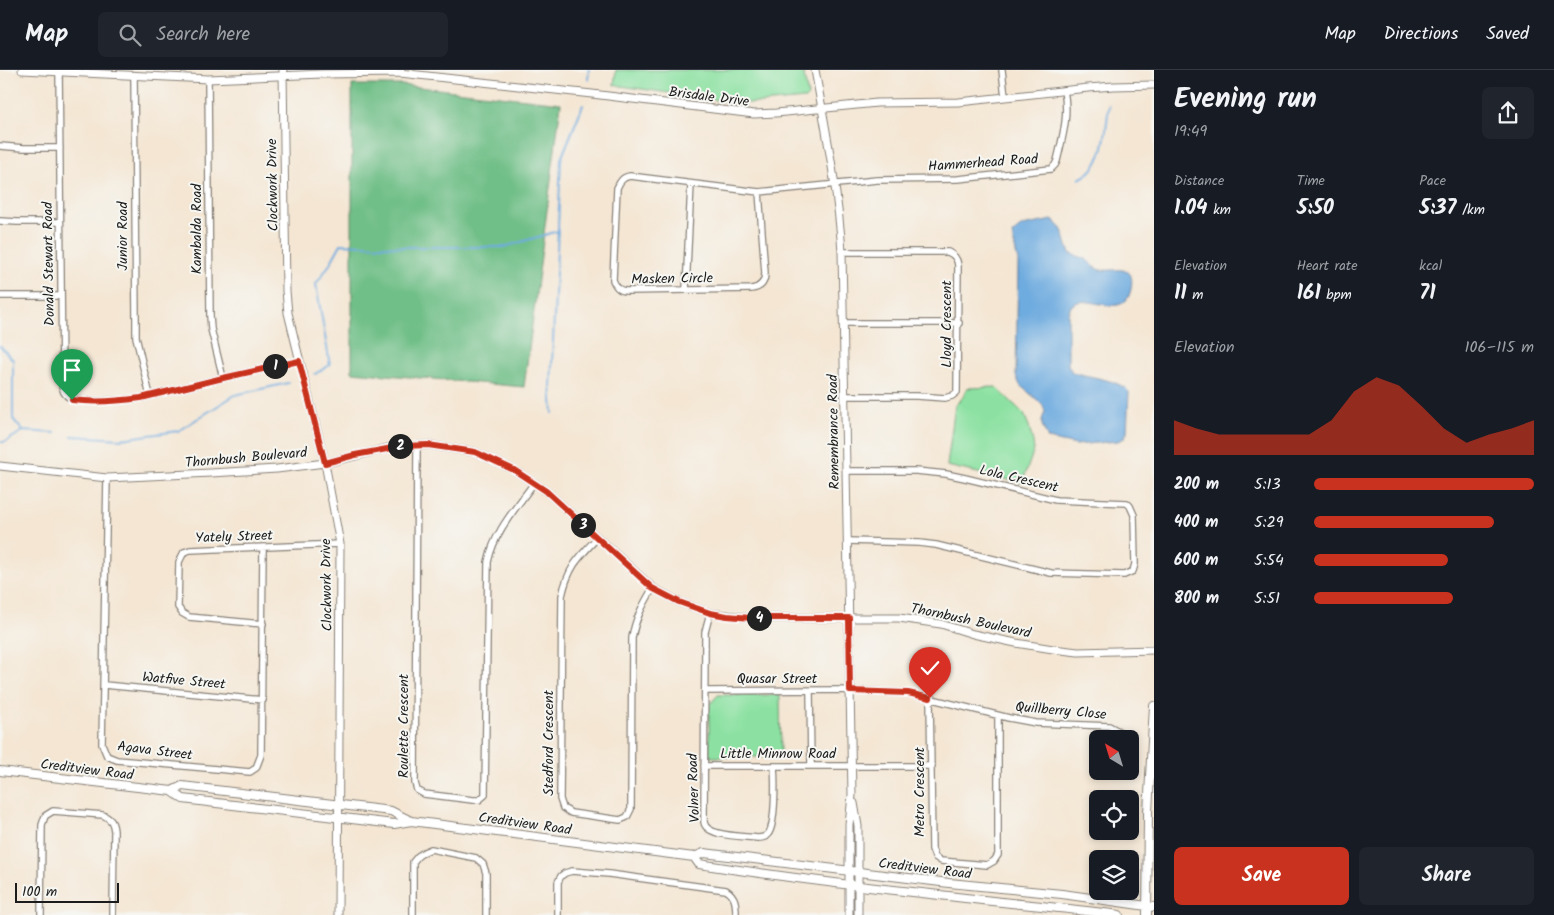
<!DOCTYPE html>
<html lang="en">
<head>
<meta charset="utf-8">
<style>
	body { margin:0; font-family:Kalam,sans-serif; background:#20242c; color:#f1f3f6; height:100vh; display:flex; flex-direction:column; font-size:19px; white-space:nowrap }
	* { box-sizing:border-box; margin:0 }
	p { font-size:16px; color:#9ea1a6 }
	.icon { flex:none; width:28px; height:28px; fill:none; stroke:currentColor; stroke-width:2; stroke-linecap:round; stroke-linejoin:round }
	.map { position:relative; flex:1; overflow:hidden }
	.sheet { display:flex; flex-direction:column; background:#171b24; width:400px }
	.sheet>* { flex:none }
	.needle { width:32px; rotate:322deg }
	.controls { position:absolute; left:1089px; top:660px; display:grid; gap:10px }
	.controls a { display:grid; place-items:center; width:50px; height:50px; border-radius:8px; background:#171b24; box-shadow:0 2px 8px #0003; font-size:25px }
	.scale { position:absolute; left:15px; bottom:12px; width:104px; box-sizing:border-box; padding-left:5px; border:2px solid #1c1c1c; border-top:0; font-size:14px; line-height:18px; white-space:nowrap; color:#1c1c1c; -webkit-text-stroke:4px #f6f6f2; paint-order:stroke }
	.pin { position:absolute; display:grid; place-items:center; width:42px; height:42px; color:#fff; margin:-51px -21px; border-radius:50% 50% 50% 0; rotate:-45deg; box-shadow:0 0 5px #0007 }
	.pin .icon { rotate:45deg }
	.km { position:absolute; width:25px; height:25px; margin:-12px; border-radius:50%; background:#222; color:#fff; font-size:14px; line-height:25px; text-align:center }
	.round { display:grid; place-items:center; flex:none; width:52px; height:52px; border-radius:8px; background:#20242c }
	.head { display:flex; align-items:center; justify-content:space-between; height:85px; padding:0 20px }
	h1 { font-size:28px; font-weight:600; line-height:38px }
	.stats { display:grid; grid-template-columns:repeat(3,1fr); gap:8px; height:85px; padding:5px 20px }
	.stats div { display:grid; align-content:center }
	.stats b { font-size:21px; font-weight:600 }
	.stats small { font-size:14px; font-weight:400 }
	.stats p { font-size:14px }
	.chart { height:140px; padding:10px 20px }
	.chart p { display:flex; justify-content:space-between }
	.chart svg { width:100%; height:90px; margin-top:5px; fill:#c8321e; opacity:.7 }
	.action { display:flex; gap:10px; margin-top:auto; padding:10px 20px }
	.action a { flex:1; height:58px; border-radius:8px; background:#c8321e; color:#fff; font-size:20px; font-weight:600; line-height:58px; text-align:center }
	.action a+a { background:#20242c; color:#f1f3f6 }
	ul { padding:0 20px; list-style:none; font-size:16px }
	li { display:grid; grid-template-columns:80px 60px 1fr; align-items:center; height:38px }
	li i { height:12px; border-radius:6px; background:#c8321e }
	header { display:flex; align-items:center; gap:30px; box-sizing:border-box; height:70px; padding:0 25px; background:#171b24; border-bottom:1px solid #363941 }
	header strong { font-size:24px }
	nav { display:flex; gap:28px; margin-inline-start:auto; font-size:18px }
	.search { width:350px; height:45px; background:#20242c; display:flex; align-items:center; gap:12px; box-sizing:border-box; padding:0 18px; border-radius:8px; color:#9ea1a6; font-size:19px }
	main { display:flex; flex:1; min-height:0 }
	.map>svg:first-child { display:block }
	.green { fill:#8ce1a2; stroke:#547e5f }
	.forest { fill:#71bf88; stroke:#466e52 }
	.water { fill:#6eabdf; stroke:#45647e }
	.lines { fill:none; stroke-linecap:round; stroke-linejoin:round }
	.stream { stroke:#6eabdf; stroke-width:2 }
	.minor-casing { stroke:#888178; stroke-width:8 }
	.tertiary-casing { stroke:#888178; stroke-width:9 }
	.secondary-casing { stroke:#888178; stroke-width:10 }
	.minor { stroke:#fff; stroke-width:5.5 }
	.tertiary { stroke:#fff; stroke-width:7 }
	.secondary { stroke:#fff; stroke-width:8 }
	.route-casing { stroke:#fff; stroke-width:10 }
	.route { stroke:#c8321e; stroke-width:6 }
	.labels { text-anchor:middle; stroke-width:4; stroke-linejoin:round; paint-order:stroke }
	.street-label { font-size:14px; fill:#1c1c1c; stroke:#f6f6f2 }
</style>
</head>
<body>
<header>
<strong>Map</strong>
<div class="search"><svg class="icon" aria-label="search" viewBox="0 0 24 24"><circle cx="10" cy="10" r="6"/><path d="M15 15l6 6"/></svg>Search here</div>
<nav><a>Map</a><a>Directions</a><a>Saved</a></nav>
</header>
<main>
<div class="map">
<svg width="1154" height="845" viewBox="0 0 1154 845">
	<rect width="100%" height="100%" fill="#f6f6f2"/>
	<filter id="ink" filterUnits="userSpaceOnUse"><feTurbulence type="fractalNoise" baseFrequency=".02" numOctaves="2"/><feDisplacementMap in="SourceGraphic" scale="10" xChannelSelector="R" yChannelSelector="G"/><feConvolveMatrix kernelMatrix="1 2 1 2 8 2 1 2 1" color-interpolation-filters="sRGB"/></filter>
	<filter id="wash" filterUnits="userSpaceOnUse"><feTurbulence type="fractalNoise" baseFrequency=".0096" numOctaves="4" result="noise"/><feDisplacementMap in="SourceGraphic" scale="20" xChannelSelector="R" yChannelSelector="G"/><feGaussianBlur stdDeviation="1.12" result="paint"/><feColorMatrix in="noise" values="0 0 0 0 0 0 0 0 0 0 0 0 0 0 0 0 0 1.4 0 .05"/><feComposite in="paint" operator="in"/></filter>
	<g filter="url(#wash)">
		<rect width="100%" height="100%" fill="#f4e6d3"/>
		<path class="green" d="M616,0h187l5,26 -3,3 -44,4h-24l-123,-18z
			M996,317l28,27 5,12 4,16 1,8 -12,33 -75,-17 8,-61 8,-8 4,-9z
			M718,625h62l1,62h-72v-52z"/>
		<path class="forest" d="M352,15h50l159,18 -37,284 -172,-15z"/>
		<path class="water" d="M1052,150c13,6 12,21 18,33 5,2 10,4 15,6 6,3 8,9 15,11 16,2 36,-8 31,19 -7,39 -57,-8 -63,25v51l4,7c15,5 47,7 57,20l-2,40 -3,6 -6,3 -42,4 -28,-6 -6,-14v-5l3,-9 -3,-7 -22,-19 -4,-9 2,-114 -6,-28 10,-8z"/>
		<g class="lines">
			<path class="stream" d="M588,9l1,-9
				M1079,109c28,-12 26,-48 30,-74
				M0,276l13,14v59l10,12
				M315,304l15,-9 -14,-81 14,-20 11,-20 63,3h100l54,-16
				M553,343l-2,-27 10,-227 22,-54
				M72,366l49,3 57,-8 57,-36 53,-12
				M0,372h5l18,-11 32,2"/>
		</g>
	</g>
	<g filter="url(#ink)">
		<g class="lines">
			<g class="minor-casing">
				<path id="minor" d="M59,0l3,310c0,6 0,11 4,15 9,10 61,5 75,3l82,-20 76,-17
					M1002,0l3,27
					M134,5l2,245v17l14,59
					M208,9l2,237 1,13 12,49
					M0,76l24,2h36
					M759,122l6,81c0,9 -4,15 -14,16l-124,2c-8,0 -11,-4 -14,-11l4,-92c3,-7 6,-11 13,-12l129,16 118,-12 81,-1 93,-10 4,-4 2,-4c6,-26 12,-45 7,-71
					M0,151l17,1h43
					M842,182h106c6,3 9,6 10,13l-1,127 -5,4 -7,2 -28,-2h-72
					M686,220l5,-106
					M0,226h61
					M844,253h115
					M417,375l-2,338 2,7 7,4 49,6h6l6,-5 3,-233c6,-30 28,-54 46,-79
					M846,401h70l30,3 19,4 91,22 71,3 3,3 4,9 1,49 -2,7 -9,4 -73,-2 -115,-28 -17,-2 -71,-2
					M107,408l-5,266 5,12 10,4 133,12 6,-4 5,-13 2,-207
					M597,468c-19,20 -29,30 -35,58l-2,203 3,9 8,5 49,7 7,-3 4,-8 1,-171c3,-19 11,-33 21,-50
					M710,543l-5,19v11l-1,179c2,15 40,14 53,16 4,0 8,0 11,-4 8,-9 7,-55 6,-68
					M263,554l-74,-7 -7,-4 -4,-6 1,-45 5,-10 6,-2 150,-6
					M104,615l159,15
					M705,621l133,-1 70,3 101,25 27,5 73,3 13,7
					M810,621l1,75
					M930,628l2,151 3,8 6,4 46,4 7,-4 4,-6v-139
					M704,696h228
					M41,845l1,-90 3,-9 8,-5 50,4c8,4 10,7 11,16l-1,84
					M413,845v-53l5,-6 6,-4 7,-3 45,9 7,6 3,9v42
					M558,845v-33l3,-6 4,-3 7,-2 37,3 117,16c10,6 10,15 10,25"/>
			</g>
			<g class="tertiary-casing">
				<path id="tertiary" d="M22,0l186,9 114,-5 78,-1 192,21 162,20 22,-1 101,-10 82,-1 129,-14 26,-2 40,-1
					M283,0l3,221 2,22 37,150 15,81 -2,371
					M815,0c11,61 23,121 27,182l10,543 -3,30v90
					M0,396l107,12 104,-5 66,-4 48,-6 63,-15 15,-2 25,-1 47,7 39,18 32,21 107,97 26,14 31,11 41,5h148l42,6 32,10 43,9 37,6 25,3 76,-2
					M854,733l4,23v89"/>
			</g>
			<g class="secondary-casing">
				<path id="secondary" d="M0,701l172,20 11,8 211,25 17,-3 283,36 10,-4 245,30 113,11 92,13
					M172,721l10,-5 209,25 20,10
					M694,787l5,7c77,12 155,22 232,30 63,8 126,13 188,21
					M1147,845l1,-103 6,-106"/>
			</g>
			<use href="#minor" class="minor"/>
			<use href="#tertiary" class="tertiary"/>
			<use href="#secondary" class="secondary"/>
		</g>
	</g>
	<g class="lines" filter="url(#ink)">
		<g class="route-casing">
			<path id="route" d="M72,330c23,3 47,1 69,-2l82,-20 76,-17 26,102 30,-8 48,-9 25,-1 47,7 39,18 32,21 106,97 27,14 31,11 17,3 24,2h98l1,73 58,2 22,5"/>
		</g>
		<use href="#route" class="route"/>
	</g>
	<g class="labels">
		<g class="street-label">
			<text transform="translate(709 26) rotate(7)" y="5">Brisdale Drive</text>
			<text transform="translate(983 92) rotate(-4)" y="5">Hammerhead Road</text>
			<text transform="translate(272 115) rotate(-91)" y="5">Clockwork Drive</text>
			<text transform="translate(196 159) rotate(-90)" y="5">Kambalda Road</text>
			<text transform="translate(122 166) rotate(-90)" y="5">Junior Road</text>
			<text transform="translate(48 194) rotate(-91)" y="5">Donald Stewart Road</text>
			<text transform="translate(672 208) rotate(-1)" y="5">Masken Circle</text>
			<text transform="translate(946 254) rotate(-90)" y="5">Lloyd Crescent</text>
			<text transform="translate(833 362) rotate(-91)" y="5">Remembrance Road</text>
			<text transform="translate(246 387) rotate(-5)" y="5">Thornbush Boulevard</text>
			<text transform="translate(1019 408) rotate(13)" y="5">Lola Crescent</text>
			<text transform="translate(234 466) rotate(-2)" y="5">Yately Street</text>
			<text transform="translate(326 515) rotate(-91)" y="5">Clockwork Drive</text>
			<text transform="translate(971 550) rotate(12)" y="5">Thornbush Boulevard</text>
			<text x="777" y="613">Quasar Street</text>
			<text transform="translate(184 610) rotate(5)" y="5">Watfive Street</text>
			<text transform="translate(1061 640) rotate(5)" y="5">Quillberry Close</text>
			<text transform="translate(403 656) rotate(-90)" y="5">Roulette Crescent</text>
			<text transform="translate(548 673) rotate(-90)" y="5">Stedford Crescent</text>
			<text transform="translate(155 680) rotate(7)" y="5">Agava Street</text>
			<text x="778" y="688">Little Minnow Road</text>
			<text transform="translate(87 699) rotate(7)" y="5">Creditview Road</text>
			<text transform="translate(693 718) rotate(-92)" y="5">Volner Road</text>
			<text transform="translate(919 722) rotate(-90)" y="5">Metro Crescent</text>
			<text transform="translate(525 753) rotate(8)" y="5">Creditview Road</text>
			<text transform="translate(925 798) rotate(7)" y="5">Creditview Road</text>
		</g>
	</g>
</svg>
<div class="controls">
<a><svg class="needle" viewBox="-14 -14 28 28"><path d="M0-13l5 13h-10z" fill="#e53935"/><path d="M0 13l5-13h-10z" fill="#9ea1a6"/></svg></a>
<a><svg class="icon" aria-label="locate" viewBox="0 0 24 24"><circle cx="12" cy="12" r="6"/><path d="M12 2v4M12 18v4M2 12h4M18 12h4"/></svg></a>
<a><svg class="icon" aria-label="layers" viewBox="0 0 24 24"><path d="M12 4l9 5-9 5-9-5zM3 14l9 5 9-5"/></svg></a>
</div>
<div class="scale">100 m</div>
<div class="pin" style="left:72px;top:330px;background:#1e9e55"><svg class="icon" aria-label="arrive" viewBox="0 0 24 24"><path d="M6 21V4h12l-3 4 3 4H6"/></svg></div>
<div class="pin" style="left:930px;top:628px;background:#d93025"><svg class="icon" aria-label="check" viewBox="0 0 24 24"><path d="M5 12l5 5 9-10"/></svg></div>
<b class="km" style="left:275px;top:296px">1</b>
<b class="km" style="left:400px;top:376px">2</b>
<b class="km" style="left:583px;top:455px">3</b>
<b class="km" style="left:759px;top:548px">4</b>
</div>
<section class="sheet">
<div class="head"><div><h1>Evening run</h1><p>19:49</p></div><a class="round"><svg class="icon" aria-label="share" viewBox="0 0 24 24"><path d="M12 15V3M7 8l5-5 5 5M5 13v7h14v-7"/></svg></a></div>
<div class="stats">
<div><p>Distance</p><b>1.04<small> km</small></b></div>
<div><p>Time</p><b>5:50</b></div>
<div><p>Pace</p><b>5:37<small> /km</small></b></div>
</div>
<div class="stats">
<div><p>Elevation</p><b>11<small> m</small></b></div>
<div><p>Heart rate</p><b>161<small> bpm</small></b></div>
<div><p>kcal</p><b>71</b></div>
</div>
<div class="chart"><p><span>Elevation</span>106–115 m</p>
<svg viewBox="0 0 160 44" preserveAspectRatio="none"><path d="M0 44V27L10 31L20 34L30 34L40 34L50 34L60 34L70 27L80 13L90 6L100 10L110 20L120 31L130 38L140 34L150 31L160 27V44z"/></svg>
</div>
<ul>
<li><b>200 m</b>5:13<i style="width:100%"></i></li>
<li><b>400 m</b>5:29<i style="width:82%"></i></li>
<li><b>600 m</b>5:54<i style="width:61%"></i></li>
<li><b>800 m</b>5:51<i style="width:63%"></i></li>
</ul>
<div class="action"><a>Save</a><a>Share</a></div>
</section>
</main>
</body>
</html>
